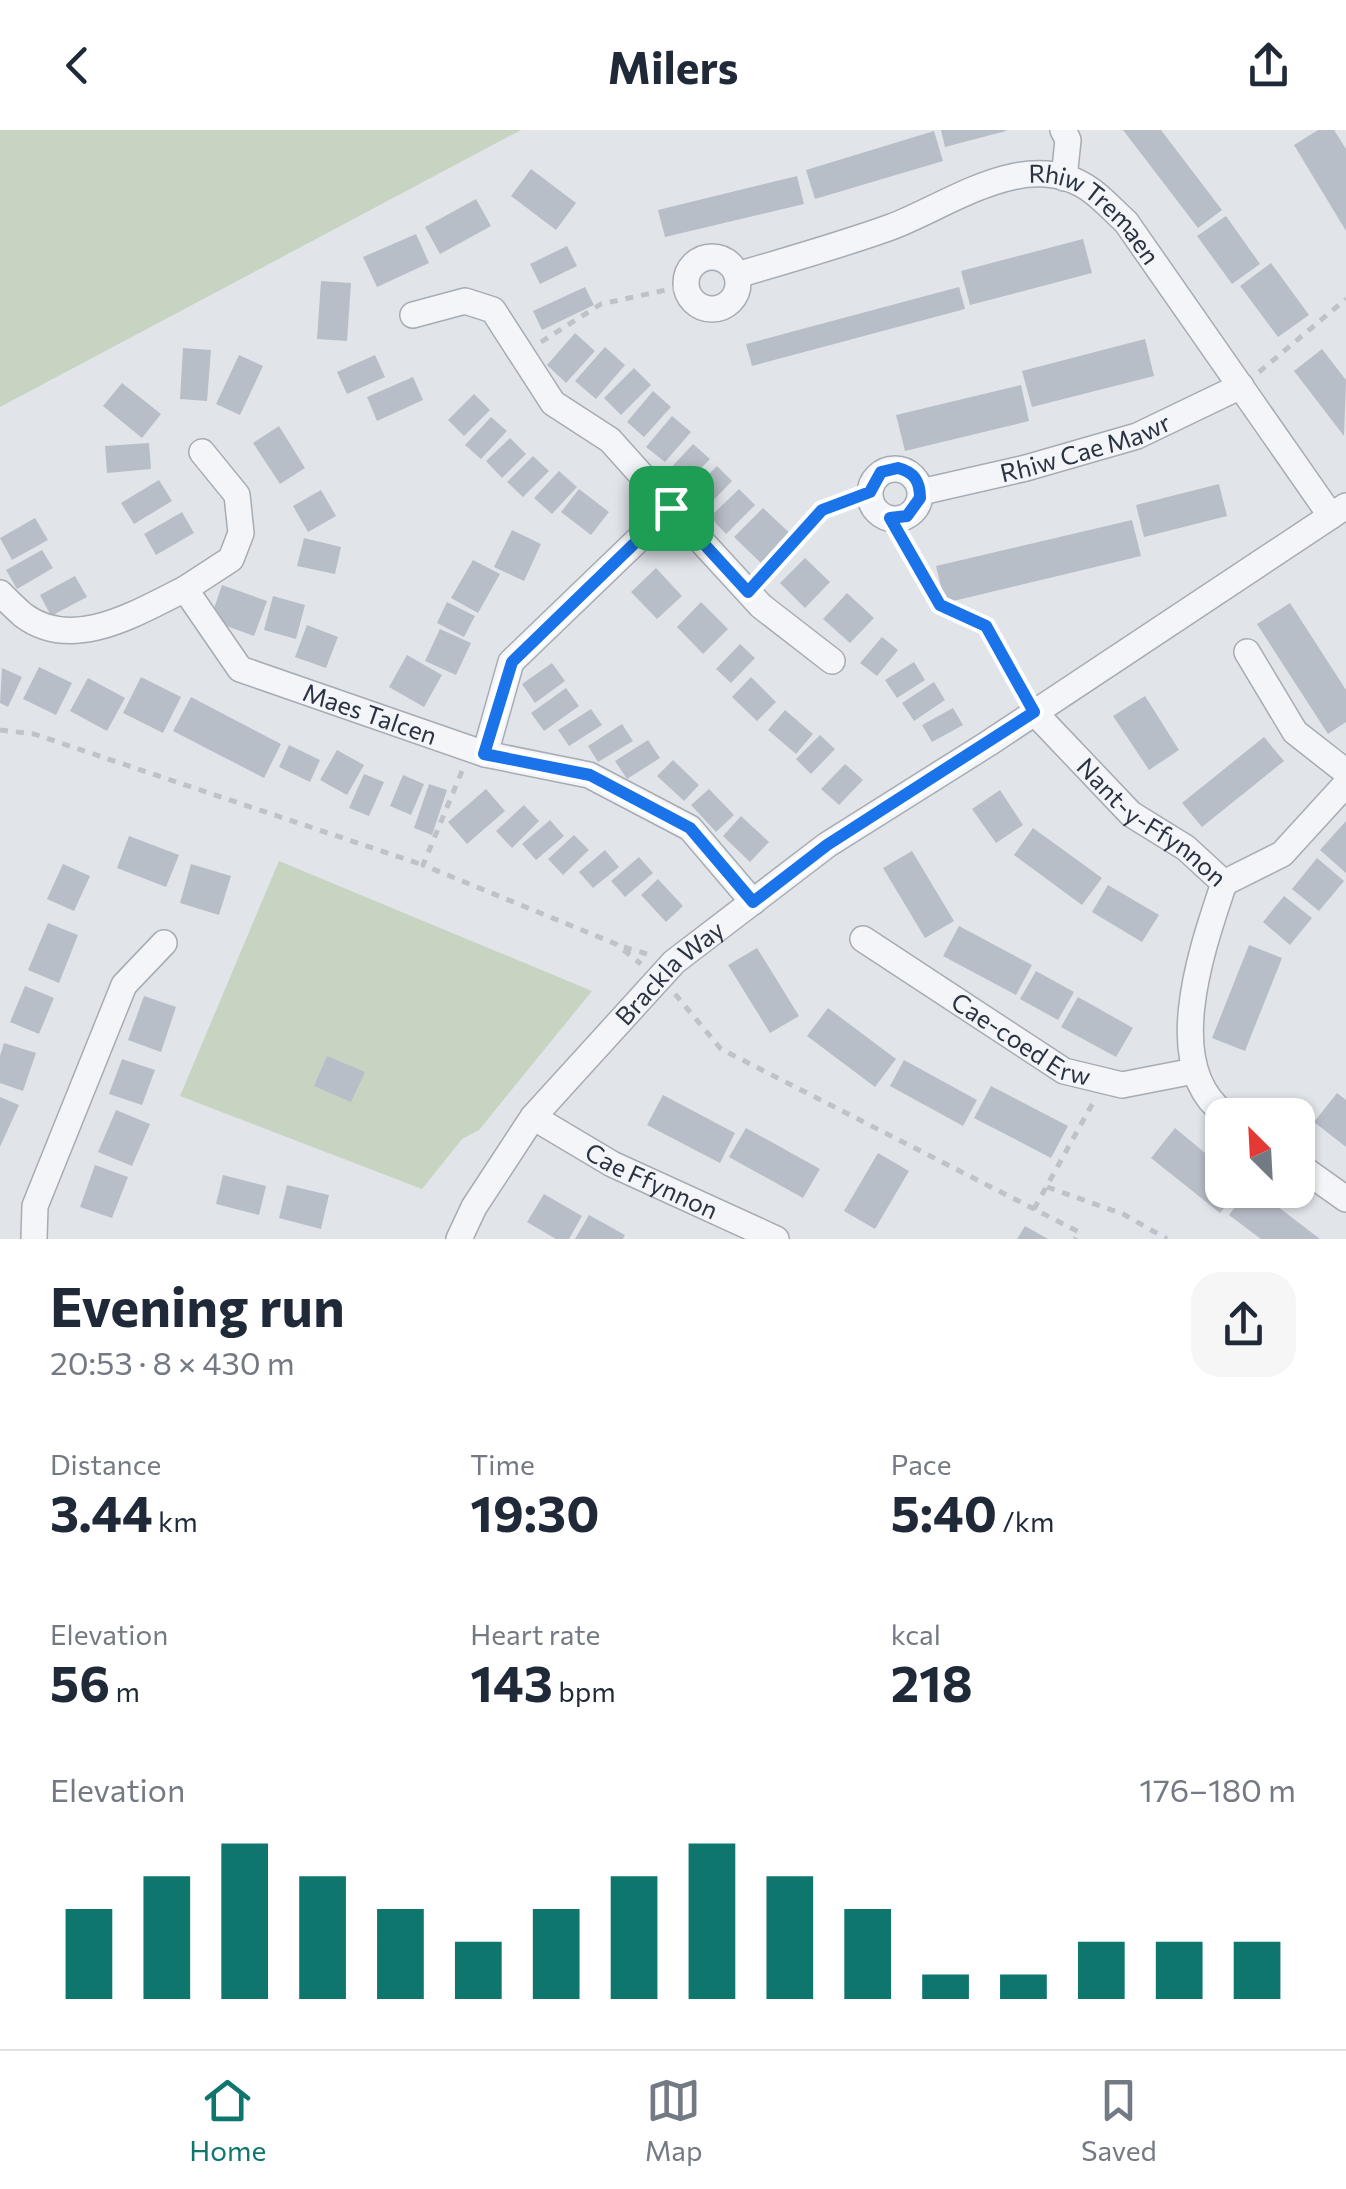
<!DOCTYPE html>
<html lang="en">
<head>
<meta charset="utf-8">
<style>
	body { margin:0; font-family:Commissioner,sans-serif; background:#f6f6f7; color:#1f2937; height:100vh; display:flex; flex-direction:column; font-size:38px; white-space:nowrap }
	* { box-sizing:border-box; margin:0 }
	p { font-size:32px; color:#747a83 }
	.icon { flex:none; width:55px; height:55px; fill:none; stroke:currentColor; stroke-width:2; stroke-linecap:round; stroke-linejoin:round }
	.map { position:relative; height:1109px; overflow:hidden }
	.side { display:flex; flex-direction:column; background:#fff; flex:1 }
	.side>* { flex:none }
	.needle { width:65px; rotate:336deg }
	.tools { position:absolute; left:1205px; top:968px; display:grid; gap:20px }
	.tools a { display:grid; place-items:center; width:110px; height:110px; border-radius:20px; background:#fff; box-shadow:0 2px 8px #0004; font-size:50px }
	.pin { position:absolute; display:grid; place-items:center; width:85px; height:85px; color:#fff; margin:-42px; border-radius:20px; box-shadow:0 5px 15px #0006 }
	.round { display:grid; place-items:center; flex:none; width:105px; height:105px; border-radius:30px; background:#f6f6f7 }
	.summary { display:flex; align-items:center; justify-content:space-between; height:170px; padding:0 50px }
	h1 { font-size:55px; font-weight:700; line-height:75px }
	.metrics { display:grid; grid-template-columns:repeat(3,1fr); gap:15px; height:170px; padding:10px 50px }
	.metrics div { display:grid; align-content:center }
	.metrics b { font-size:50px; font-weight:700 }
	.metrics small { font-size:28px; font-weight:400 }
	.metrics p { font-size:28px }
	.chart { height:280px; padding:20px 50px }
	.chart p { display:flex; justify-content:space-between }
	.chart svg { width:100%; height:180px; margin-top:10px; stroke:#0f766e; stroke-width:6 }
	header { display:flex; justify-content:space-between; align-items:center; height:130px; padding:0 50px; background:#fff; font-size:45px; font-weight:700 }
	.menu { display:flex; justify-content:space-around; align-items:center; height:140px; border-top:2px solid #e0e1e3; background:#fff; font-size:28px; color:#747a83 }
	.menu a { display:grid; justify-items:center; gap:5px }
	.menu .on { color:#0f766e }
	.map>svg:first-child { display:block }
	.green { fill:#c7d4c2 }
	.building { fill:#b8bec7 }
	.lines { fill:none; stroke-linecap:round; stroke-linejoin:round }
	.minor-casing { stroke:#a6acb4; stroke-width:28 }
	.path { stroke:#bfc3c9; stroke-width:5; stroke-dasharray:8 8; stroke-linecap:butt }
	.minor { stroke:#f4f5f8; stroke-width:25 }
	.route-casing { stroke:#fff; stroke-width:20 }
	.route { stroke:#1a73e8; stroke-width:12 }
	.labels { text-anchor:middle; stroke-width:8; stroke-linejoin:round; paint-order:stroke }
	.street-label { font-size:25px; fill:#293342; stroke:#f1f4f7 }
</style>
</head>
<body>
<header><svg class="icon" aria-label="back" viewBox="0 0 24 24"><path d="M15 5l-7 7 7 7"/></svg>Milers<svg class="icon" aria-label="share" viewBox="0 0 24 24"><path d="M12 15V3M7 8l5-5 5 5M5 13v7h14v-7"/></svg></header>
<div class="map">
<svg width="1346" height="1109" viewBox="0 0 1346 1109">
	<rect width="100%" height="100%" fill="#e1e5ea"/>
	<path class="green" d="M0,0h521l-521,277z
		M279,731l313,130 -113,139 -17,9 -40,50 -242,-93z"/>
	<path class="building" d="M941,0h64l1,1 -61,16z
		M1123,0h38l61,80 -24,18z
		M1318,0h16l12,19v82l-52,-86z
		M934,1l9,30 -128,38 -9,-29z
		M531,39l45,34 -20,27 -45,-34z
		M797,46l7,28 -139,33 -7,-27z
		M476,69l15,27 -51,28 -15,-27z
		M1226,86l34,48 -28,20 -35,-48z
		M416,104l13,29 -52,24 -14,-30z
		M1083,109l9,34 -122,32 -9,-34z
		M567,116l10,20 -37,18 -10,-20z
		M1271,133l38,52 -31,22 -38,-51z
		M321,151l30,2 -4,58 -30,-2z
		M585,157l9,18 -52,25 -9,-19z
		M959,157l6,22 -213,57 -6,-22z
		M575,203l20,18 -29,32 -19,-18z
		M1145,209l9,37 -122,31 -10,-36z
		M605,217l20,18 -29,34 -21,-18z
		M183,218l28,2 -4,51 -27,-2z
		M1322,219l24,31 -2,56 -50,-65z
		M239,225l24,11 -23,49 -24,-11z
		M375,225l10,22 -38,17 -10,-22z
		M634,238l17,17 -30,30 -17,-17z
		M413,247l10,23 -46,21 -10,-24z
		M122,253l39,31 -19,24 -39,-32z
		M1021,255l8,36 -124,30 -9,-36z
		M653,261l18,16 -27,30 -17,-15z
		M474,264l16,16 -26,26 -16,-16z
		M672,286l19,16 -26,30 -19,-15z
		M491,287l16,14 -26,28 -16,-14z
		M279,296l26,42 -25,16 -27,-41z
		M510,308l16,16 -24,24 -16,-17z
		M149,313l2,26 -44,4 -2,-27z
		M693,314l17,15 -26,27 -16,-15z
		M533,326l16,15 -26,26 -16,-15z
		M717,336l15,15 -28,29 -15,-16z
		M559,341l18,16 -25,27 -18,-16z
		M159,350l13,21 -38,23 -13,-21z
		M1219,354l8,32 -83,21 -8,-32z
		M579,359l30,23 -18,23 -30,-23z
		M739,359l16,16 -29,29 -16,-17z
		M321,360l15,26 -28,16 -15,-26z
		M763,378l32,30 -29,30 -32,-31z
		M182,382l12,21 -38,22 -12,-21z
		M35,388l13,22 -36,20 -12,-22z
		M1132,390l9,36 -196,47 -9,-37z
		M512,400l29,14 -17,37 -30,-14z
		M304,408l37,9 -6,27 -38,-8z
		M42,420l11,18 -36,21 -11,-19z
		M805,428l25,24 -25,26 -25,-25z
		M473,430l27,14 -22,39 -27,-15z
		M656,438l26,28 -25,23 -26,-27z
		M75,446l12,21 -36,19 -11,-21z
		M222,455l45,16 -13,35 -44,-16z
		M847,463l27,25 -24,25 -27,-24z
		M273,466l32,9 -9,34 -32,-9z
		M447,472l28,14 -11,21 -27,-14z
		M701,472l27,27 -25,25 -26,-27z
		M1290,473l56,87v32l-18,12 -71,-110z
		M307,495l31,12 -12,31 -31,-11z
		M440,499l31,14 -15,32 -31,-14z
		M882,507l16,13 -21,26 -17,-13z
		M740,514l15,14 -24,25 -15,-14z
		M407,525l35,20 -18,32 -35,-20z
		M914,532l11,18 -28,18 -12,-18z
		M552,533l13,18 -30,22 -13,-19z
		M39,537l33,16 -16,32 -33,-16z
		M2,538l20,9 -14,30 -8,-4z
		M141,547l40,20 -18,36 -40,-20z
		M751,547l25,25 -19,19 -25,-24z
		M88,548l37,20 -18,33 -37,-20z
		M934,552l11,18 -31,21 -12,-18z
		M566,558l13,18 -35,25 -13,-18z
		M1145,566l34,54 -30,20 -36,-54z
		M191,567l90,47 -17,34 -91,-47z
		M953,578l10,17 -31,17 -10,-17z
		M591,579l11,16 -33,21 -11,-16z
		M785,580l28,24 -17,20 -28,-24z
		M622,594l11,17 -35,21 -10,-16z
		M820,605l15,14 -24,25 -15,-15z
		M1264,607l20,24 -82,66 -20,-24z
		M648,610l12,18 -33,21 -12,-18z
		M289,615l31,15 -10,22 -31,-15z
		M337,620l27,15 -17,30 -27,-15z
		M673,630l26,25 -15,16 -27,-25z
		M845,634l18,16 -24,25 -18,-16z
		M364,644l20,8 -15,34 -20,-8z
		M403,645l21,9 -13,31 -21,-9z
		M429,654l18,6 -15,45 -18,-7z
		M486,659l19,22 -38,33 -19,-22z
		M709,659l25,26 -18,17 -25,-27z
		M1000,660l23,35 -27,18 -24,-34z
		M524,675l15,16 -27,27 -16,-17z
		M741,686l28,26 -19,20 -27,-26z
		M550,690l14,16 -28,24 -14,-16z
		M1346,691v52l-26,-23z
		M1033,698l69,50 -20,27 -68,-50z
		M574,705l15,15 -26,25 -15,-16z
		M129,706l50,19 -13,32 -49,-19z
		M605,720l14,17 -26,21 -14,-16z
		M912,721l42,70 -29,17 -42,-70z
		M639,727l14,16 -28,24 -14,-16z
		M1317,728l27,23 -25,30 -27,-22z
		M63,734l27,12 -16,35 -27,-12z
		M191,734l40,12 -12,39 -39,-12z
		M658,749l25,27 -17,16 -25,-27z
		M1108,755l51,30 -17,27 -50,-30z
		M1284,766l28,22 -22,27 -27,-23z
		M48,793l30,12 -19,48 -31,-13z
		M959,796l73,39 -16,30 -73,-39z
		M1249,815l33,13 -37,93 -33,-13z
		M757,818l42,68 -29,17 -42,-68z
		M1036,841l38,21 -16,28 -38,-21z
		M25,856l29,12 -15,36 -29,-12z
		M144,866l32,11 -15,45 -33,-12z
		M1078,867l55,31 -17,29 -55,-30z
		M828,878l68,51 -21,28 -68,-51z
		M4,913l32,10 -13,38 -23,-8v-27z
		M327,926l38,16 -14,30 -37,-16z
		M122,929l33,11 -13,35 -33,-11z
		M904,930l73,40 -14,26 -73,-40z
		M991,956l77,40 -17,32 -77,-40z
		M1337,963l9,7v47l-32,-25z
		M663,965l72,38 -15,30 -73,-38z
		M0,967l19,8 -19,42z
		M116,980l34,14 -18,42 -34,-14z
		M746,998l74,41 -17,29 -74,-41z
		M1175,998l47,39v23h17l-19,23 -69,-55z
		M878,1023l31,18 -34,58 -31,-18z
		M95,1035l33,12 -16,41 -32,-11z
		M223,1045l43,11 -7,29 -43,-11z
		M287,1055l42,10 -8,34 -42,-11z
		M1248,1060h8l64,49h-59l-32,-24z
		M544,1064l38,22 -13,23h-13l-29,-17z
		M589,1085l36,20 -2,4h-48z
		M1025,1096l23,13h-31z"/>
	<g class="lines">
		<g class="minor-casing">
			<g id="minor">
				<path d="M1063,0l5,10 -4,38"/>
				<circle cx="712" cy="153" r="26"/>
				<path id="s1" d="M737,145c52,-15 104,-30 154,-48 59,-22 138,-83 201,-36 12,9 23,21 34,31l205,294"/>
				<path d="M413,185l52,-14 28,9 60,93 57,37 61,68 -160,154 -26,92"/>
				<circle cx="895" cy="364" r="25"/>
				<path id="s2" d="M921,362l105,-24 111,-32 104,-50"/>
				<path d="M671,378l90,98 71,55"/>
				<path d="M185,459l46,-30 10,-26 -4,-38 -35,-43"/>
				<path id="s3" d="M0,463c7,7 15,15 23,22 50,38 115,-3 162,-26l55,80 245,85 104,21 101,53 63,74"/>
				<path d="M1247,522l48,80 51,40"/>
				<path id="s4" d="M1034,582l97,102 55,34 38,35c-21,63 -65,184 2,232"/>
				<path d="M1224,753l58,-29 64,-70"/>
				<path id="s5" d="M863,809l201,132 58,14 72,-14"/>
				<path id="s6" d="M533,987l79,47 164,75"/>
				<path d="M1298,1035l48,34"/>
				<path d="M34,1109l1,-33 89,-221 40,-42"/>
				<path id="s7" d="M459,1109l15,-32 59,-90 141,-155 153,-117 162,-102 357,-237"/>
			</g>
		</g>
		<path class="path" d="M541,212l60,-38 84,-18
			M1259,242l87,-73
			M890,388l50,87 47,21 36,66
			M764,444l58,-64 48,-18
			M0,600l34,4 389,131
			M462,641l-39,94 193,79 25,20
			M624,817l23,7
			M675,864l46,55 358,183 -4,7
			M1047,1057l76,27 44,25
			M1034,1079l60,-108"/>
		<use href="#minor" class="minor"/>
	</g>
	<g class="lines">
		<g class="route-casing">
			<path id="route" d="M898,338c16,4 22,13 22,30l-13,18 -17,2 50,87 46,21 48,86 -207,133 -74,57 -63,-74 -100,-53 -106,-21 28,-92 159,-154 77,84 74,-82 48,-18 11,-20z"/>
		</g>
		<use href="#route" class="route"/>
	</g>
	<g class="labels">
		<g class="street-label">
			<text dy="9" stroke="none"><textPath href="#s1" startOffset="390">Rhiw Tremaen</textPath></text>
			<text dy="9" stroke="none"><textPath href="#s2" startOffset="170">Rhiw Cae Mawr</textPath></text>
			<text dy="9" stroke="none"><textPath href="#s3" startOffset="440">Maes Talcen</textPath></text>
			<text dy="9" stroke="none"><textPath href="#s4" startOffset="162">Nant-y-Ffynnon</textPath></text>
			<text dy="9" stroke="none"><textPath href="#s7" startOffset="342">Brackla Way</textPath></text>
			<text dy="9" stroke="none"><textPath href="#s5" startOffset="188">Cae-coed Erw</textPath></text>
			<text dy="9" stroke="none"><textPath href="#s6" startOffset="135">Cae Ffynnon</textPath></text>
		</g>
	</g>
</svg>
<div class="tools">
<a><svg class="needle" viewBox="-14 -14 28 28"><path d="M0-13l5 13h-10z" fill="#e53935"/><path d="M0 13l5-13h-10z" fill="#747a83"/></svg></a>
</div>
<div class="pin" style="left:671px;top:378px;background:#1e9e55"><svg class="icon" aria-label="arrive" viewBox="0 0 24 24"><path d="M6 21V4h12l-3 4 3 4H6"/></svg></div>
</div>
<section class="side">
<div class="summary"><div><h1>Evening run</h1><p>20:53 · 8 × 430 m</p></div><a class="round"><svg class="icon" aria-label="share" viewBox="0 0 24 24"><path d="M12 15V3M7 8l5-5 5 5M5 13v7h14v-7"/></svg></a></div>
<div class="metrics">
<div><p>Distance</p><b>3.44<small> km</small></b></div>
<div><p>Time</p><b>19:30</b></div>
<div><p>Pace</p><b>5:40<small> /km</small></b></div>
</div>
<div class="metrics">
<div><p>Elevation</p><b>56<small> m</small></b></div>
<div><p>Heart rate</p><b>143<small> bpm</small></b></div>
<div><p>kcal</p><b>218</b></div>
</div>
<div class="chart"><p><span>Elevation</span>176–180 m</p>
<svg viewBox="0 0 160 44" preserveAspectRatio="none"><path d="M5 44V22M15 44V14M25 44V6M35 44V14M45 44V22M55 44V30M65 44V22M75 44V14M85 44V6M95 44V14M105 44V22M115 44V38M125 44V38M135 44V30M145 44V30M155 44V30"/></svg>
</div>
</section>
<nav class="menu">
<a class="on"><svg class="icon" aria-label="home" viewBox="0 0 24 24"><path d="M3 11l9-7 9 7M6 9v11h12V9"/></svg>Home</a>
<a><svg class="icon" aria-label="map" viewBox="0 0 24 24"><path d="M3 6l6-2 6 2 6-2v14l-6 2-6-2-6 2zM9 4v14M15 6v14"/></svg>Map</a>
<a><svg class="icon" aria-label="saved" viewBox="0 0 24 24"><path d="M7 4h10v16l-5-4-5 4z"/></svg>Saved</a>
</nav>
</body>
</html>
